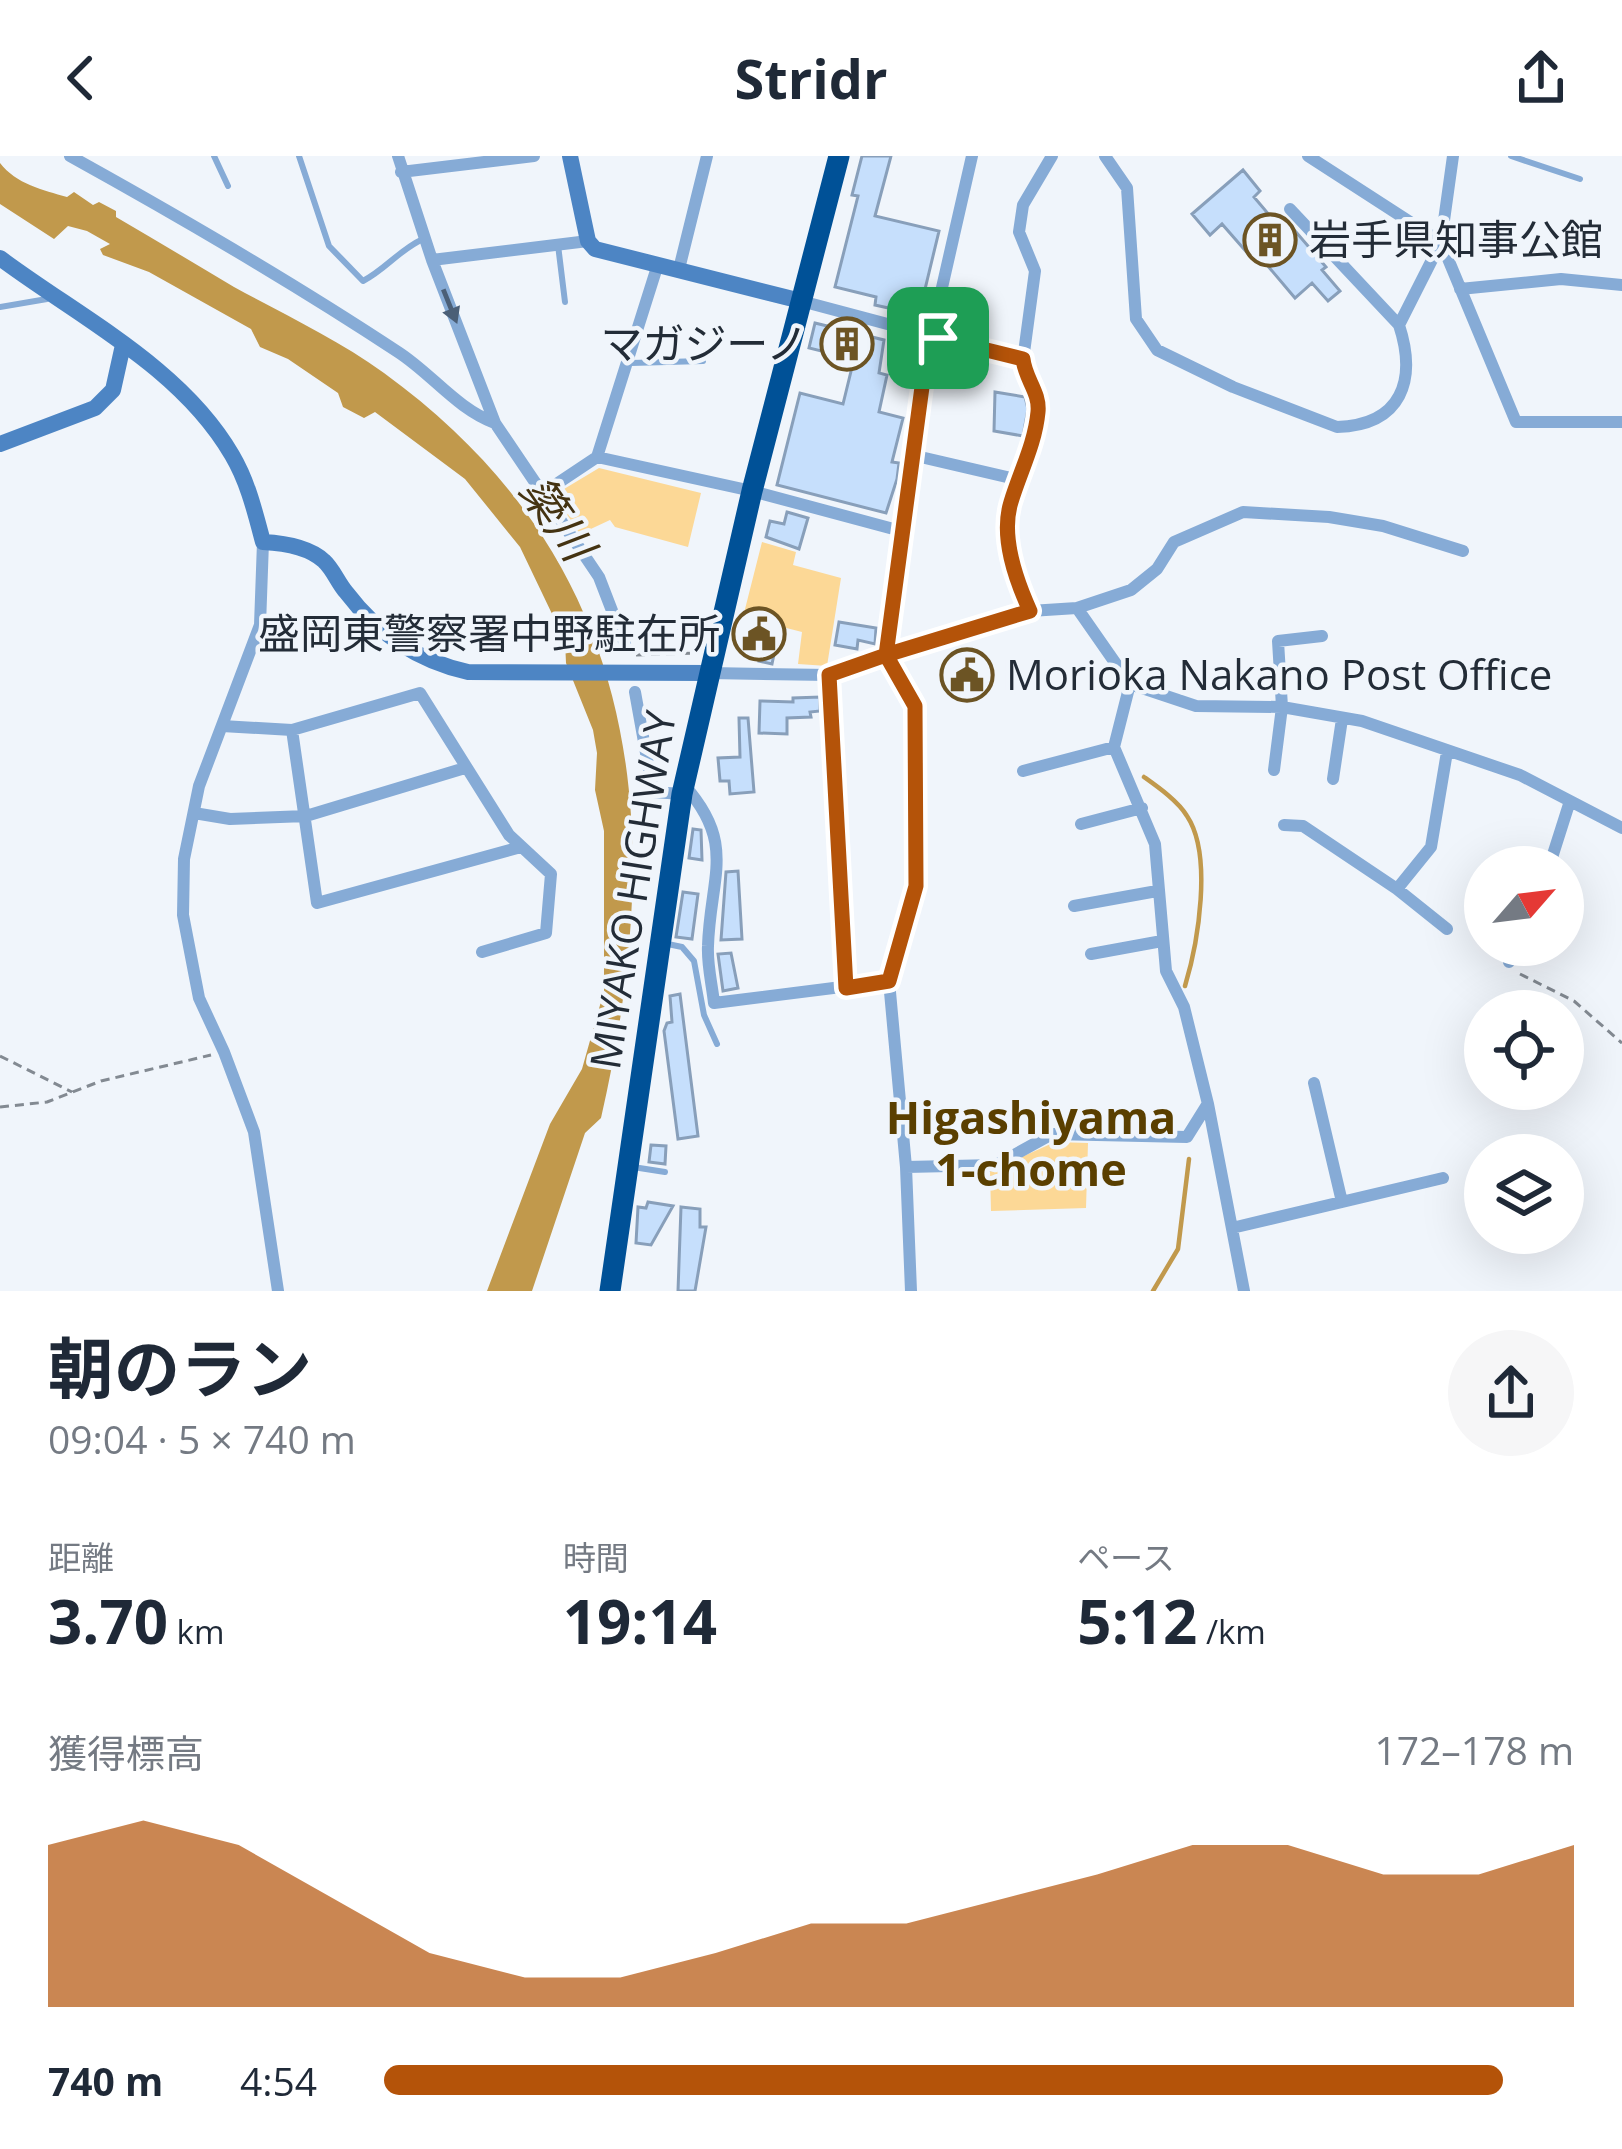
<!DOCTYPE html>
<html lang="ja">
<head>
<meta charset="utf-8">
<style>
	body { margin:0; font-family:"Open Sans","Noto Sans JP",sans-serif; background:#f6f6f7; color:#1f2937; height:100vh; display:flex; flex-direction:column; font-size:45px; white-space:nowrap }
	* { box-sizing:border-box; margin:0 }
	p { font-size:39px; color:#747a83 }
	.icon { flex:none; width:66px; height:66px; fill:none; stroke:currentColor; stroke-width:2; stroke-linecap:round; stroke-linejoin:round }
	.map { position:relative; height:1135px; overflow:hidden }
	.drawer { display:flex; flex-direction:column; background:#fff; flex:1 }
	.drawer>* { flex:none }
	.needle { width:78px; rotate:62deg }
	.tools { position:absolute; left:1464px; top:690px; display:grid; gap:24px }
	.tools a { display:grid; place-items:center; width:120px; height:120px; border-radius:50%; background:#fff; box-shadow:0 12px 48px #0002; font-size:60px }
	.pin { position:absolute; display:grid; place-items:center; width:102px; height:102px; color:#fff; margin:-51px; border-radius:24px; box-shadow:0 6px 18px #0006 }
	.round { display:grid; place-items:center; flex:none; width:126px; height:126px; border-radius:63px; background:#f6f6f7 }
	.head { display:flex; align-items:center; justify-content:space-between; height:204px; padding:0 48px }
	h1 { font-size:66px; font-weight:700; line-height:90px }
	.stats { display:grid; grid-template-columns:repeat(3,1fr); gap:18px; height:204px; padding:12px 48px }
	.stats div { display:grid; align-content:center }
	.stats b { font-size:60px; font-weight:700 }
	.stats small { font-size:33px; font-weight:400 }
	.stats p { font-size:33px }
	.chart { height:336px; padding:24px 48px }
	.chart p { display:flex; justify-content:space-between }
	.chart svg { width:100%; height:216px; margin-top:12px; fill:#b45309; opacity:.7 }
	ul { padding:0 48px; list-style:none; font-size:39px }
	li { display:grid; grid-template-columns:192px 144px 1fr; align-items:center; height:90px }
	li i { height:30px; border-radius:15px; background:#b45309 }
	header { display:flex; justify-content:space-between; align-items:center; height:156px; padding:0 48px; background:#fff; font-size:54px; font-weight:700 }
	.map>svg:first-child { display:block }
	.green { fill:#fcd896 }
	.water { fill:#c1994c }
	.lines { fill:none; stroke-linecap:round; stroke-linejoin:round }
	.stream { stroke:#c1994c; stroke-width:4.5 }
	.building { fill:#c6dffc; stroke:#889fba; stroke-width:3 }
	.path { stroke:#838a92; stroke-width:3; stroke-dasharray:9 6; stroke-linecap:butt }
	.lane { stroke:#86abd6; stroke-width:6 }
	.street { stroke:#86abd6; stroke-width:12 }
	.secondary { stroke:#4d85c4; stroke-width:16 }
	.highway { stroke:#005197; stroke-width:21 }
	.oneway { fill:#4b5f77 }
	.route-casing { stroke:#fff; stroke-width:24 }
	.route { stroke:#b45309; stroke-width:15 }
	.labels { text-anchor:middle; stroke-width:9; stroke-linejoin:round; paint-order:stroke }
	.poi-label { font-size:42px; fill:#232c37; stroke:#f0f5fb; text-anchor:start }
	.street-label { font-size:42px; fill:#232c37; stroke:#f0f5fb }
	.water-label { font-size:45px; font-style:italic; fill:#443312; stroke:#f0f5fb }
	.neighbourhood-label { font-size:45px; font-weight:bold; fill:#5a3f00; stroke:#f0f5fb }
</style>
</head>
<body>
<header><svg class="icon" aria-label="back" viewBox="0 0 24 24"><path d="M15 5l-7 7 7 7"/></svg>Stridr<svg class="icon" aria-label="share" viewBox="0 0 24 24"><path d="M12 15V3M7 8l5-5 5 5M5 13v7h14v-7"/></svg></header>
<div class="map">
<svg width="1622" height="1135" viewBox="0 0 1622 1135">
	<rect width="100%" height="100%" fill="#f0f5fb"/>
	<path class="green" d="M599,312l102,25 -13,54 -73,-20 -5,-7 -30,14 -26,-39z
		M762,386l34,10 -3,13 48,13 -14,88 -29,-2 4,-32 -59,-15z
		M1055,986l33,1 -2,65 -95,3 -1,-40z"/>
	<path class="water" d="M0,7c16,21 43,27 67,34l7,-5 19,13 6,-3 17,9v6c40,23 79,47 118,70 51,28 103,52 150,86 259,188 284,452 217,745l-16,15 -53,158h-45l63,-167 32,-55 22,-78v-160l-9,-41 2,-37 -4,-23 -27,-67 -1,-22 -45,-94 -55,-68 -90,-67 -11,6 -21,-11 -5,-14 -50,-34 -28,-12 -9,-18 -102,-57 -46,-17 -3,-6 10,-5 -23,-13 -19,-5 -14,13 -54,-35z"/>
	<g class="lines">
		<path class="stream" d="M1144,621c14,10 34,24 43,39 26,39 11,127 -2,170
			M1153,1135l25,-42 11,-90"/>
	</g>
	<path class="building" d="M862,0h29l-16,60 64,15 -19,79 -5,4 -40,-9 1,-8 -41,-10 23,-91 -6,-1z
		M1243,14l17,21 -6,6 22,26 4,-3 7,8 3,-3 36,42 -4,3 18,21 -12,10 -16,-18 -17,15 -39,-46 -6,4 -28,-32 -12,11 -18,-21z
		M815,167l69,17 -5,33 8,2 -8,37 24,6 -11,44 7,1 -2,16 -11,34 -109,-28 23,-92 43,11 11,-45 -45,-11z
		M995,236l30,5 3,12 -5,27 -29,-5z
		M787,356l21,6 -9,31 -33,-12 4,-16 14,3z
		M743,465l36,9 -7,34 -13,-3 3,-14 -24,-6z
		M839,466l37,6 -1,16 -17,-4 -1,9 -22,-4z
		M820,541v14l-10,1 1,5 -24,1v16l-28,-1 1,-32 33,1v-4z
		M739,562h9l6,74 -24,2 -1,-13h-9l-2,-23 22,-1z
		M693,673l8,1 1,30 -13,-2z
		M738,715l4,68 -21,1 5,-68z
		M683,736l15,2 -6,45 -16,-2z
		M731,797l7,35 -15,3 -5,-37z
		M680,838l18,142 -20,3 -14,-108 3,-8 5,-1 -2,-26z
		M651,989l15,1 -1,18 -16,-2z
		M648,1046l25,4 -22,39 -15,-2 2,-36 8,1z
		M681,1051l19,2v18h6l-11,64h-17z"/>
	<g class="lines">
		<path class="path" d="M636,499l60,-2
			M1520,818l54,27 48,42
			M0,900l72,36
			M0,951l47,-5 54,-21 110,-26"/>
		<path class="lane" d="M214,0l14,30
			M299,0l30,90 34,35c23,-12 36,-31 60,-42
			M1511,0l69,23
			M558,89l7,57
			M0,151l47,-8
			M631,207l72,-2
			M663,787l19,4 12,14 10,54 13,29
			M633,1011l32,5"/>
		<path class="street" d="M70,0c112,62 222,126 328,196 34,22 59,57 97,71
			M398,0l34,104 63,163 104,154 27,70
			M1105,0l22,32 9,131 21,31 76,37 104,40c65,-2 80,-47 62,-102l42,-83 12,-86
			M1308,0l133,86 75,180h106
			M401,16l133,-16
			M1290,53l109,116
			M432,104l156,-19
			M679,113l28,-113
			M1460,133l101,-10 61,6
			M801,145l222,59
			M912,299l108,25
			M597,301l155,34 149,40
			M543,337l54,-36 61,-193
			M263,386l-3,83 -61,161 -15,73 -1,56 16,83 25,54 30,80 24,159
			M1077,452l53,76 66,22 86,1 80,14 158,54 102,53
			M1030,455c-14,-31 -30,-73 -19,-108 9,-30 24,-59 27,-90 2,-21 -13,-34 -15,-53l12,-89 -16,-39 4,-27 29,-49
			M709,517l120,2 201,-64 47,-3 54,-18 26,-21 17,-27 69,-30 86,5 54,9 80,25
			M829,519l17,313
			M1130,528l-16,63 41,97 11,127 18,36 24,97 36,187
			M635,536l18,100 29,2
			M222,570l70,4 128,-37 89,142 42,39 -5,59 -64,19
			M292,574l25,173 204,-56
			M1274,614l8,-63 -4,-66 44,-5
			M1023,615l91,-24
			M1333,623l9,-60
			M684,629c53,59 26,92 24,161 -1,19 4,38 6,57l175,-22 17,186 5,124
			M194,657l36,6 76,-3 159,-48
			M1081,668l61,-16
			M1284,669l19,1 94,63 50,40
			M1549,711l21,-66
			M1397,733l34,-42 16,-95
			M1074,750l83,-15
			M1091,798l71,-13
			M1509,806l7,-17
			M889,825l27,-95 -1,-180 -29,-51 34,-271 52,-228
			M1314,927l28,119
			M906,1011l90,-2 56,-31 135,3 20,-32
			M1232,1072l211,-50"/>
		<path class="secondary" d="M570,0l18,85 7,8 206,52
			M0,102c79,59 181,109 232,197 16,27 23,57 31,87 20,1 46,5 61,19 9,8 14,22 22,31 31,41 72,69 122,80l241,1
			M0,288l95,-36 18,-18 10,-45"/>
		<path class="highway" d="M610,1135l72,-497 70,-303 87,-335"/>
	</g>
	<defs><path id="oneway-solid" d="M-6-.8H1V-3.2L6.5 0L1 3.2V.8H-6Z" transform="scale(3)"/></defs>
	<use class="oneway" href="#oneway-solid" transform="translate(450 150) rotate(68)"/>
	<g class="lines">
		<g class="route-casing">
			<path id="route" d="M938,182l-9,-3 -43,320 -57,20 17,313 43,-7 27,-95 -1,-180 -29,-51 144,-44c-14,-31 -30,-74 -19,-109 9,-30 24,-58 27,-90 2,-20 -13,-33 -15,-53l-85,-21"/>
		</g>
		<use href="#route" class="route"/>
	</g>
	<defs>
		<g id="building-ring" transform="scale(2.7)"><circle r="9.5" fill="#f0f5fb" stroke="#6c5424" stroke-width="1.5"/><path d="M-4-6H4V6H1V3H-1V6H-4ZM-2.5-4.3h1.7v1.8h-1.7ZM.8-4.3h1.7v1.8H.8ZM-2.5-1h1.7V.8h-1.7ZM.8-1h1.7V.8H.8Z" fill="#6c5424"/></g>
		<g id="civic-ring" transform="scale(2.7)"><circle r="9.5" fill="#f0f5fb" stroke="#6c5424" stroke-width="1.5"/><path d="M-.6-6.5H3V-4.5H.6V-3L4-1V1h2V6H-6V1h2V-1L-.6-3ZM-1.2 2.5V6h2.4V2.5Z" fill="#6c5424"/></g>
	</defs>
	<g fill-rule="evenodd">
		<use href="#building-ring" x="1270" y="84"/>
		<use href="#building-ring" x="847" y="188"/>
		<use href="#civic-ring" x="759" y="478"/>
		<use href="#civic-ring" x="967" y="519"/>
	</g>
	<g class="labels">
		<g class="poi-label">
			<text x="1309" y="99">岩手県知事公館</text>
			<text x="808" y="203" text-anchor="end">マガジーノ</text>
			<text x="720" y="493" text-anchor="end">盛岡東警察署中野駐在所</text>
			<text x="1006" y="534">Morioka Nakano Post Office</text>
		</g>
		<g class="street-label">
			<text transform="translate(633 734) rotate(-81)" y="15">MIYAKO HIGHWAY</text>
		</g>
		<g class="water-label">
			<text transform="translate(557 362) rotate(55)" y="16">簗川</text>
		</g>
		<g class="neighbourhood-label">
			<text x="1031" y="978">Higashiyama<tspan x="1031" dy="52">1-chome</tspan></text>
		</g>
	</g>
</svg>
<div class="tools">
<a><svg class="needle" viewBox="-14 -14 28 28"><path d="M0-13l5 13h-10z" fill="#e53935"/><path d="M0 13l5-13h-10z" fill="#747a83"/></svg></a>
<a><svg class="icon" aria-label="locate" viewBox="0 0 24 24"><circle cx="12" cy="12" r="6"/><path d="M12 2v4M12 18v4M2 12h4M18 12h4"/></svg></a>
<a><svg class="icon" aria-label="layers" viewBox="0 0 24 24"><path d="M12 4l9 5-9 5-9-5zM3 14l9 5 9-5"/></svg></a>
</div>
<div class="pin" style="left:938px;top:182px;background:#1e9e55"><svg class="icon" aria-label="arrive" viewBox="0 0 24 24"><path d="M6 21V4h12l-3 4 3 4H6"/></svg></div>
</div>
<section class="drawer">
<div class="head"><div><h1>朝のラン</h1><p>09:04 · 5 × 740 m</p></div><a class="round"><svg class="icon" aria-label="share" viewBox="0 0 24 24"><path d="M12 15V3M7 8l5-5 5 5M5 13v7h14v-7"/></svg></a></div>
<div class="stats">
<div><p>距離</p><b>3.70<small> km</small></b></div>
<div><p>時間</p><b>19:14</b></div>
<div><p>ペース</p><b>5:12<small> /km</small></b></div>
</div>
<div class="chart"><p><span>獲得標高</span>172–178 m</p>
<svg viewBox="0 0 160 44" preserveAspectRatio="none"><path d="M0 44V11L10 6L20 11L30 22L40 33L50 38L60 38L70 33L80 27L90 27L100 22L110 17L120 11L130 11L140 17L150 17L160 11V44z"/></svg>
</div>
<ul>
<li><b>740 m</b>4:54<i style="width:94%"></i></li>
</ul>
</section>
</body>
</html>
